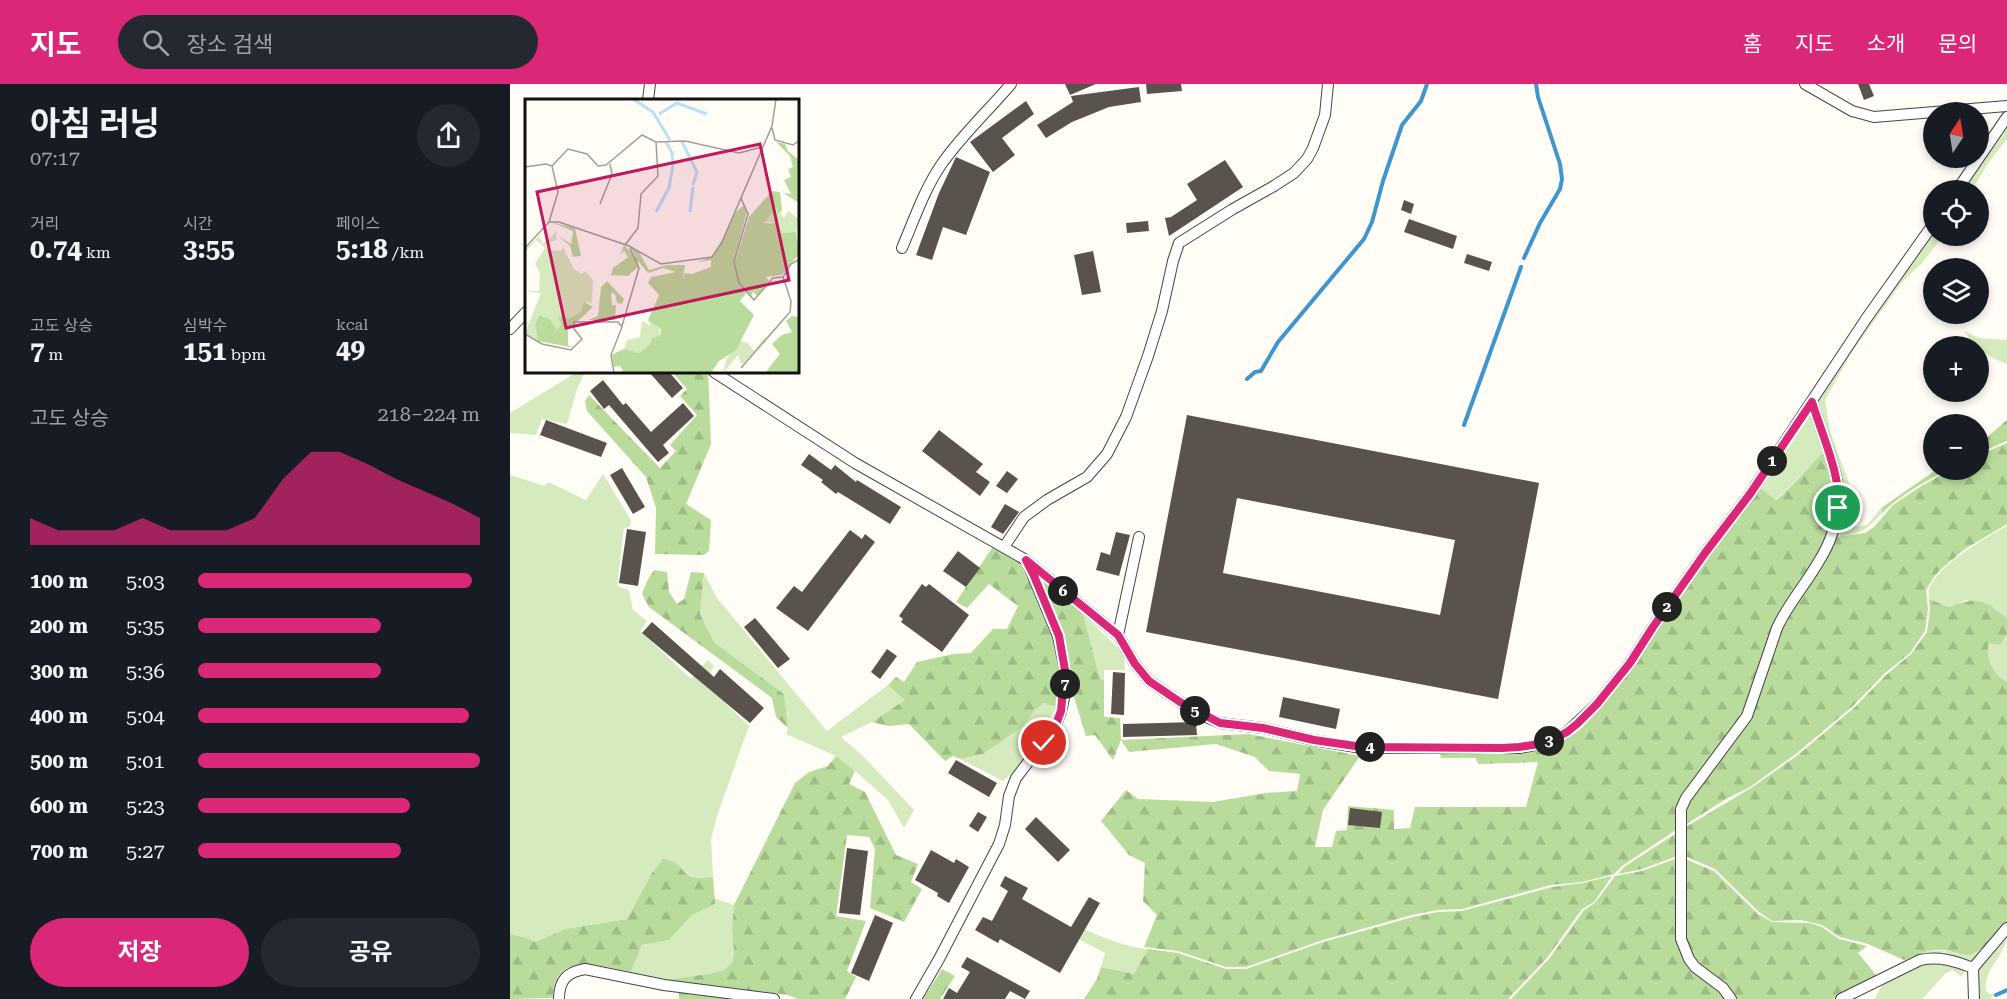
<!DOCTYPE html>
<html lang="ko">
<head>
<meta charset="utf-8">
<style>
	body { margin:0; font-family:"Roboto Serif","Noto Sans KR",serif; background:#242831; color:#f1f3f6; height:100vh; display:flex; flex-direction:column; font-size:22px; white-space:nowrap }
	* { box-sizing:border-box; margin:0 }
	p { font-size:20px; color:#9ea1a6 }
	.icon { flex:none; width:33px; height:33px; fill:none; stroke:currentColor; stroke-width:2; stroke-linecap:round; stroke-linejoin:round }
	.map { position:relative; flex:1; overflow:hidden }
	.sheet { display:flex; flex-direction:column; background:#171b24; width:510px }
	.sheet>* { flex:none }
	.needle { width:39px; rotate:12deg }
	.controls { position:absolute; left:1413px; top:18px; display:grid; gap:12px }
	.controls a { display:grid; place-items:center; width:66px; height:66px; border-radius:50%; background:#171b24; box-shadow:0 3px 9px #0003; font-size:30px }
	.pin { position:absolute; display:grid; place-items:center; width:51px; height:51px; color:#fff; margin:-26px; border:3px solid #fff; border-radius:50%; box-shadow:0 2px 6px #0007 }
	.km { position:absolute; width:30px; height:30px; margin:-15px; border-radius:50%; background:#222; color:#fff; font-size:16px; line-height:30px; text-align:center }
	.round { display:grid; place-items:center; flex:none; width:63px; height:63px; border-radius:32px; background:#242831 }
	.overview { display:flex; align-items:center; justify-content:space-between; height:102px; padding:0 30px }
	h1 { font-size:33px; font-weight:700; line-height:45px }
	.stats { display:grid; grid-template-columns:repeat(3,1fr); gap:9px; height:102px; padding:6px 30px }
	.stats div { display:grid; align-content:center }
	.stats b { font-size:26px; font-weight:700 }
	.stats small { font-size:16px; font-weight:400 }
	.stats p { font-size:16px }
	.chart { height:168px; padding:12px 30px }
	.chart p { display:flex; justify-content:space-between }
	.chart svg { width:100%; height:108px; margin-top:6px; fill:#db2777; opacity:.7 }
	.button { display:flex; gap:12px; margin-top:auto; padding:12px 30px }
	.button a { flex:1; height:69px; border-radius:36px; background:#db2777; color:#fff; font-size:24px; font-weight:700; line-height:69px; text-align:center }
	.button a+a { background:#242831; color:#f1f3f6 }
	ul { padding:0 30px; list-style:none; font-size:20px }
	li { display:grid; grid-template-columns:96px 72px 1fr; align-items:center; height:45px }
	li i { height:15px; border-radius:8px; background:#db2777 }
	header { display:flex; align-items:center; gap:36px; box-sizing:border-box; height:84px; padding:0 30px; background:#db2777; color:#fff }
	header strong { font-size:28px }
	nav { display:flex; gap:33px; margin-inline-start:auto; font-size:21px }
	.search { width:420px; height:54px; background:#242831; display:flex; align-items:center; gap:15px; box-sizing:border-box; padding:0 21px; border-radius:33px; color:#9ea1a6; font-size:22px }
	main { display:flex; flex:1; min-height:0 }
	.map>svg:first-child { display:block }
	.green { fill:#d5ebbd }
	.forest { fill:url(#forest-firs) }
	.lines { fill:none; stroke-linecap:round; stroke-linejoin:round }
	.stream { stroke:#3f96cf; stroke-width:4 }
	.building { fill:#5a524d; fill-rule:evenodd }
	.minor-casing { stroke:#444; stroke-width:12 }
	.minor { stroke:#fff; stroke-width:10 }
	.route-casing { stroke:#fff; stroke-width:12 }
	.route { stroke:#db2777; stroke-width:8 }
	.inset-river { fill:none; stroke:#b9e0f7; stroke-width:3 }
	.inset-road { fill:none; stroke:#a09f9a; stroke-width:1.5 }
	.view { fill:#c2185b; fill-opacity:0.15; stroke:#c2185b; stroke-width:3 }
	.inset-edge { fill:none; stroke:#111; stroke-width:3 }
</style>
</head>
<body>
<header>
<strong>지도</strong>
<div class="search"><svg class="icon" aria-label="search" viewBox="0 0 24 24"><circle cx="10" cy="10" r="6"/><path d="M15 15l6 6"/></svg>장소 검색</div>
<nav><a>홈</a><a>지도</a><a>소개</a><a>문의</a></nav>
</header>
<main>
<section class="sheet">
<div class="overview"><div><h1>아침 러닝</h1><p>07:17</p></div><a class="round"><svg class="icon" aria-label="share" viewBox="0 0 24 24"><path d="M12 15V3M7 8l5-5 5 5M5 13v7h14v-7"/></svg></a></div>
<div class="stats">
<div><p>거리</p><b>0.74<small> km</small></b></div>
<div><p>시간</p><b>3:55</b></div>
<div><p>페이스</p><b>5:18<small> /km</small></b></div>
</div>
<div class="stats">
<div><p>고도 상승</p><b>7<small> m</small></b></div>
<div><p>심박수</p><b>151<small> bpm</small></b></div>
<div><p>kcal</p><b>49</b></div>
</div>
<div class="chart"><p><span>고도 상승</span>218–224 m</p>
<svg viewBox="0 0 160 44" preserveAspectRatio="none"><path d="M0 44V33L10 38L20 38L30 38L40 33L50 38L60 38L70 38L80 33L90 17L100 6L110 6L120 11L130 17L140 22L150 27L160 33V44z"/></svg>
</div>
<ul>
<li><b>100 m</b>5:03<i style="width:97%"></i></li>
<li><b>200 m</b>5:35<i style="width:65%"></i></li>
<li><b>300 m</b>5:36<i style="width:65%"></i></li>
<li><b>400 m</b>5:04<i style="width:96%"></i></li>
<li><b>500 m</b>5:01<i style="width:100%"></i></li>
<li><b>600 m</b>5:23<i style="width:75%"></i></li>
<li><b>700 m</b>5:27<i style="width:72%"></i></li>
</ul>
<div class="button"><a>저장</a><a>공유</a></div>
</section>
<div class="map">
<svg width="1497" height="915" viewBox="0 0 1497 915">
	<defs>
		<pattern id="forest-firs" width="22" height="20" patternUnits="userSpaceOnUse" patternTransform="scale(1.5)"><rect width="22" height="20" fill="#b9dc9c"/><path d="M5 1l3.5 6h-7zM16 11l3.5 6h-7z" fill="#9ebc85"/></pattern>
	</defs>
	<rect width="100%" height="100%" fill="#fffdf5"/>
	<path class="green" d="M1497,40v15l-18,23 -17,28h-11z
		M1423,146l1,6h9l-22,28 -18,17 -51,71 -27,48 5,31 21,58c2,13 -10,27 0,38l16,-2 14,-17 1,5c-15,16 -18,20 -41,23l-3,-2 6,-30v-9l-26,-95z
		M1453,246l15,8 27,2 2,-2v26c-20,-7 -32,-17 -44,-34z
		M67,288h8l-8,17 -10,35 -25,-5 -6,16 -26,-2v-20z
		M1298,328l4,2 12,38c-17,15 -31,34 -49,48l-16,-13z
		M93,390l28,46 -1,7 -6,1 -7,58 12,4 4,20 14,11 -7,10 51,48 17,-19 6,6 -10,16 45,44 -31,87 -7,26 2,38c-12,1 -19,2 -29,-6l-32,2 -25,46 -62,10 -30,13 -8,-4 -17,-4v-459l35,11 3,-4 38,18z
		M1497,442v92l-11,-9 -30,-9 -17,7 -20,-8c0,-2 -1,-8 0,-10 7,-22 57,-52 78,-63z
		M194,489l13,25 110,133 61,-46 18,15 -34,22 -31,15 23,20 50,53 -10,18 -16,-28 -33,-29 -19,-15 -50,-22 2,-6 -4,-34 -70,-52 -14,-28z
		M573,530l41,40 1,16h-21v10l-4,-1z
		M1497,551v47c-14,-8 -22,-23 -18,-39l16,-4z
		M534,619l12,4c-14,29 -29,53 -53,74l-43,-22 23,-5 39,-27 13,-17z
		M204,814l20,7 -2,24 2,24 -2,10 -8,7 -15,4 -44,6 -34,-8 11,-27 27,-5 23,-25 23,-11z
		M1497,839v3l-33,35h-5l-26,-9 -39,8c24,-10 34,-13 59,-5l36,-23z
		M574,845c20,9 42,18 64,20l-14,25 -33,-7 4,-14 -27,-14z
		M1497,850c0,21 -24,34 -21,57l4,3h5l-5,5h-12l-2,-25z
		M1434,877l21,9 -3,7 -9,-7 -7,3 -24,26h-47c2,-4 4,-10 7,-13 13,-17 42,-22 62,-25z"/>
	<path class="forest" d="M162,288h36l3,72 -25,60 25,16 -2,31 -5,4 -49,-1 1,-46 -10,-31 -59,-66 -2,-10 4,-6 71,73 16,-17 -6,-6 27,-30 -17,-19 7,-7z
		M1497,336v21l-28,12v-9z
		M1497,359v81l-42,25 -25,21 -6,7 -8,13 2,19 -3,22 -15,22 -25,20 -32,33 -56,47 -47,34 -24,12 -41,26v-17l13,-22 36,-43 11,-17 38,-106 52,-83 30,-4 9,-6 19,-22 27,-18 30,-17h28l1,-15z
		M1314,368l11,40 -2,26 -10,28 -18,31 -62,138 -64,86 -3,29 -54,36 -8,8 -32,8 -31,3 -89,24 -24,1 -26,5 -89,25 -77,27h-20l-48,-16 -34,-4 13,-32 -14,-14 2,-38 -16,-8 -28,-34 25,-31 12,9 75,3 53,-9 31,-2 3,-17 -31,-3 -14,-14 -39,-13 -87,8 -8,-12 -8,20 -18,-25 -9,1 -49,-159 4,-1 42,38 17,65 4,1v37l16,1 1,22 128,-6 111,22 -37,54 -8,37h17l4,-16 11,-1 1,-24 46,4v19l16,-1 5,-21h111l12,-45 -60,2 -2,-6h-35l-1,-5 80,-1 29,-4 12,-7 75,-78 48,-73 75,-103 17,13c18,-14 31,-33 48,-48z
		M1426,386h11c-23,12 -46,25 -65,43l-1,-5z
		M484,461l30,18 33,77 4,25 -5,42 -12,-4 -9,7 -13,17 -20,14 -19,13 -23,5 -7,-3 -8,5 -36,-37 -21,2 -16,-4 33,-22 -17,-15 8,-8 8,5 13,-20 36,-8 18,-1 22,-24h14l11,-23 -29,-22 -22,24 -11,-6z
		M144,486l13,2 2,20 8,12 7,-5 7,-27 13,1 -4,41 14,28 70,52 4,34 -12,-11 -4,-19 -123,-91 -7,-13 5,-13z
		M1419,515l20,8c27,-11 35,-8 58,11v17l-7,10 -11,-2c-4,16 4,31 18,39v241c-10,11 -21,25 -35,31 -10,3 -18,-3 -28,-4 -14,-2 -27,5 -40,10l-36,-16 -28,-7 -18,-12 -21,-5 -29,1 -13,-9 -44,-43 -30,-13 -1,-28 67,-40 47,-33 57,-48 31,-32 25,-21 16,-22 3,-23z
		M326,672l19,15 -6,13 16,8 31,63 22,9 -7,18 11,7 -18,33 -34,-14 5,-59 -6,-12 -22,-2 -11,81 30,5 -19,50 9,6 -11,22h-47l-10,-4 -123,-15 44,-6 15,-4 8,-7 2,-10 -2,-24 2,-24 61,-122 14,-11 19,-6z
		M1165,750v23l-33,12 -24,5 6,-7z
		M153,775c20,3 16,13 30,18 6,2 14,0 20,0l2,27 -23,11 -23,25 -27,5 -11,27c-31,-6 -77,-22 -78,26l-43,1v-65l17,4 8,4 30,-13 62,-10 25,-46z
		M1165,775l2,81 50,59h-216l38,-40 35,-49 11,-7 20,-27 27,-5z
		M1175,775l29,12 44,43 14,8 37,1 13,4 17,12 28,7 -9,7 19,23 -44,23h-97c-8,-18 -28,-25 -41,-38 -16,-16 -10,-79 -10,-102z
		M1102,792l-18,26 -12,7 -35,49 -39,41h-424l13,-20 4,-12 33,7 14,-25 30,4 48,16h20l77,-27 90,-25 25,-5 24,-1 90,-24 30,-4z
		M432,885l13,7 -15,23h-17z
		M174,908l59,7h-64v-6z"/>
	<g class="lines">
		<path class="stream" d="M1014,174l16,-35 20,-34 2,-10 -2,-15 -22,-67 -2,-13
			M737,295l8,-7 6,-1 17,-29 86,-103 8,-17 11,-41 19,-56 19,-24 6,-17
			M954,341l57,-158
			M1486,911l11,-5"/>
	</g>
	<path class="building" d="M555,0h31l-26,11z
		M636,0h35l1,7 -35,3z
		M1348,0h11l5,12 -10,4z
		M629,3l2,15 -32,5 -37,15 -26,16 -9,-13 36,-23 -2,-6z
		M516,17l8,13 -32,24 13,17 -22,17 -23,-30z
		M446,73l34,15 -24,63 -23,-8 -11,33 -16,-5 23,-62z
		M715,76l18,27 -74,49 -4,-18 6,-1 26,-17 -10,-16z
		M894,116l10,4 -3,10 -10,-4z
		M899,135l48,17 -4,13 -49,-17z
		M638,137l1,10 -22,2 -1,-10z
		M583,167l8,41 -19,3 -8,-40z
		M957,170l25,8 -3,9 -25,-8z
		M139,288h20l14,16 -11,10z
		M93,296l20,25 3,-2 25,29 32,-29 11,13 -31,29 6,8 -11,9 -49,-57 -5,4 -14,-18z
		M677,331l352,68 -41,216 -352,-67zM727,414l218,42 -15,75 -217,-42z
		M36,336l61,23 -6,14 -61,-22z
		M429,346l44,34 -7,8 14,10 -10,14 -58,-45z
		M299,370l22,16 4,-5 21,17 1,-2 44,27 -11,17 -52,-32 -2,2 -15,-12 2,-2 -22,-15z
		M112,384l23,39 -12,7 -23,-39z
		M497,387l11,8 -11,14 -11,-7z
		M495,420l14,8 -16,22 -12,-7z
		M117,445l19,3 -8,54 -19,-3z
		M340,446l12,9 3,-5 10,8 -67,89 -32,-23 18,-22 8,6z
		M606,448l14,3 -11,41 -23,-6 5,-18 9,3z
		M448,467l22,17 -14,19 -23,-16z
		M412,500l4,3 3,-3 40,31 -27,37 -41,-30 2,-3 -4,-3z
		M245,534l35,41 -12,9 -34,-41z
		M142,538l62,55 6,-8 44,39 -14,15 -108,-90z
		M377,565l10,7 -17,23 -9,-7z
		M603,588l12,1 -1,42 -13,-1z
		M773,613l57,12 -4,20 -57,-12z
		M686,638l1,13 -74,2v-13z
		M446,676l41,23 -8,14 -41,-24z
		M840,724l32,4 -2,16 -32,-3z
		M468,728l9,5 -9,15 -9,-6z
		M526,733l34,33 -12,12 -33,-33z
		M337,764l21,3 -8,64 -21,-2z
		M421,766l23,13 2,-4 13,8 -20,36 -12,-7 1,-3 -23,-13z
		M495,792l23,12 -6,11 49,28 18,-30 11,6 -40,70 -60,-34 -2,4 -23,-13 8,-13 9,4 16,-30 -8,-5z
		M365,831l18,8 -24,58 -18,-8z
		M457,873l63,34 -5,8 -15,-8 -5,8h-62l6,-11 8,5 13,-21 -9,-5z"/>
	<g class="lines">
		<g class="minor-casing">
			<path id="minor" d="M1295,0l47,27 22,6 133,-11
				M138,16l2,-16
				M1447,106l50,-73
				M392,164c12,-28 22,-58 39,-83 20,-29 47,-54 70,-81
				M0,245l16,-17
				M204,288l141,91 171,97 92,75 17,29 14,17 31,21 26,15 14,6 43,5 50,12 49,8h157l27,-5 21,-11 30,-28 33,-41 23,-36 52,-74 45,-59 116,-175 68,-96
				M494,463l20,-30 23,-17 40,-23 20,-23 19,-37 22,-61 14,-45 11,-50 6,-18 54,-34 41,-23 20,-13 13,-14 6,-11 12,-33 3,-31
				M608,551l21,-98
				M49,915c0,-19 8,-27 26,-30l79,16 110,14
				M406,915l23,-40 60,-115 6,-19 4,-29 7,-18 39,-51 6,-15 3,-14 1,-28 -7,-34 -29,-70
				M1221,915l-8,-11 -28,-21 -6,-8 -8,-20v-130l5,-11 61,-82 30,-88c11,-24 29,-44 42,-67 11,-17 19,-40 20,-61 1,-24 -19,-72 -27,-98
				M1331,915l79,-39c20,-4 35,1 53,8
				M1464,915l-1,-31 34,-40"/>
		</g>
		<use href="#minor" class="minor"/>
	</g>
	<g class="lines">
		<g class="route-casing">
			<path id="route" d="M534,659l11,-16 6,-16 4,-41 -6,-34 -25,-60 -8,-16 92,75 17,29 14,17 31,21 40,21 43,5 51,12 48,7 140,1 17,-1 27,-4 21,-11 10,-8 20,-20 33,-41 23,-36 52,-74 45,-59 62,-92c9,30 30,76 26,106"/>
		</g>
		<use href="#route" class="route"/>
	</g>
	<g transform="translate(15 15)">
		<rect width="274" height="274" fill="#fffdf5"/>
		<path d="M251,107l8,12 4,-7 11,8 -3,13 -18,1 -8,-11 -6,1zM32,132l-1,9 -11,4 3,6 13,1 2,-4 11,22 8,5 3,-3 8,9 -1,23 -6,-1 -5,10 -13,7 -11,-4 4,9 -4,6 -7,-11 -11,-4 -4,10 3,16 -13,-8 16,-40 -16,-2h14l1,-18 -5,-9 10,-16 -9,-8 -11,12v-3l14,-13 4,8zM123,221l11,7 1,9 -21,17 -11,-2 -4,-2 3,-9 13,-3 2,-16 9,5zM240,238l2,2 -25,26 -4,-10 -15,18 4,-15 13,-17 8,2 6,8z" fill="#d5ebbd"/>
		<path d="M251,43l9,2 3,7 11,9v43l-16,-10 8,1 -7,-14 7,-3 -3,-8 5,-2 -3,-11zM247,92l8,1 2,19 -4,2 -2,-6 -12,16 13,1 1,9 18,-1 3,22 -17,21 -16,2 3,4 -12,15 -4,-4 -2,4 -12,-13 -4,-21 14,-45zM219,106l3,6 -13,50 7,25 7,5 -8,10 14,14 -18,35 -17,11 -8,12h-87l-4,-7 -6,1 -2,-12 5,-3 7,-3 15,4 11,-9 2,-6 8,-2 1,-7 -13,-9 11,-25 -11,-12 3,-6 25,-5 -13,-4 -15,5 -10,-12v6l-10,9 -17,-1 2,-7 15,-11 -4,-6 -4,4 4,-10 12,12 -5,-9 8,4 10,18 18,-5h18l-2,14 2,-6 7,1 19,-7v-7l-14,2 17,-6 22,-44zM26,123l24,6 6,28 -8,1 -3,-11 -12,-10 13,8 2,-13zM82,182l17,18 -2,5 -5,-1 -2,-9 -4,-1 1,12h4l-1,15h-27l10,-4 3,-29zM59,203l9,5 -25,23v15l7,3 -37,-7 -3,-16 4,-10 11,4 7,11 4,-6 -4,-9 11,4 13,-7zM267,217l8,1 -1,56h-34l15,-19 -8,-10 10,-9 10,-3 -6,-11z" fill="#b9dc9c"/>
		<path class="inset-river" d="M108,0l20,13 17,28M134,15l18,-11 30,11M157,43l15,30 -4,13M131,113l13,-24 4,-23 -1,-12 -6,-11M165,113l3,-25"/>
		<path class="inset-road" d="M247,29l3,12 18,5 7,-5M27,67l16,-17 19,5 11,12 8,-1 36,-30 14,7 29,-1 54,12 23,-6M0,68l21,-3 6,2 6,26 -9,30M216,99l7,16 -14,48 5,21 15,17 19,-22 10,-1M75,105l12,-30 -2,-10M100,146l13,-17 3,-34 17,-18 -2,-34M0,149l24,-26h10l70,24 32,18 51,-7 10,-15 50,-116 4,-27M97,227l17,-58 -9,-20M0,235l17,10 29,6 11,-11 -8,-10v-7h44l4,5 -11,28 3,18M216,269l49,-56 1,-11 -8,-24 8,-13 9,-5"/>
		<path class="view" d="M235,45l29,136 -223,48 -29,-136z"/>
		<rect width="274" height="274" class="inset-edge"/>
	</g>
</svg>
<div class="controls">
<a><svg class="needle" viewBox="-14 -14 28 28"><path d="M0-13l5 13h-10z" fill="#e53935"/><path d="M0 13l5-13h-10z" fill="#9ea1a6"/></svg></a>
<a><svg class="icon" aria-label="locate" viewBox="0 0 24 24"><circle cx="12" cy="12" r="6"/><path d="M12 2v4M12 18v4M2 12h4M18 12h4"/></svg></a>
<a><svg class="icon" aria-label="layers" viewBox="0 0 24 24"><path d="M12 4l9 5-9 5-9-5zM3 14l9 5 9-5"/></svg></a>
<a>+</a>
<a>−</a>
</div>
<div class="pin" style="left:1328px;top:424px;background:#1e9e55"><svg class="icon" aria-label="arrive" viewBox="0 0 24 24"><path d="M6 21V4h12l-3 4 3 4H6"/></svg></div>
<div class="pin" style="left:534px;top:659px;background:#d93025"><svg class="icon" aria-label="check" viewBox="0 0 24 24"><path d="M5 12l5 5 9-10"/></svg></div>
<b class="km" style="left:1262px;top:377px">1</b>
<b class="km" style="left:1157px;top:523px">2</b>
<b class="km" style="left:1039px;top:657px">3</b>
<b class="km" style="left:860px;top:663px">4</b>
<b class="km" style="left:685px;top:627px">5</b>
<b class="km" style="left:553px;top:507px">6</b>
<b class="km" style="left:555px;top:600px">7</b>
</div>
</main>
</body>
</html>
